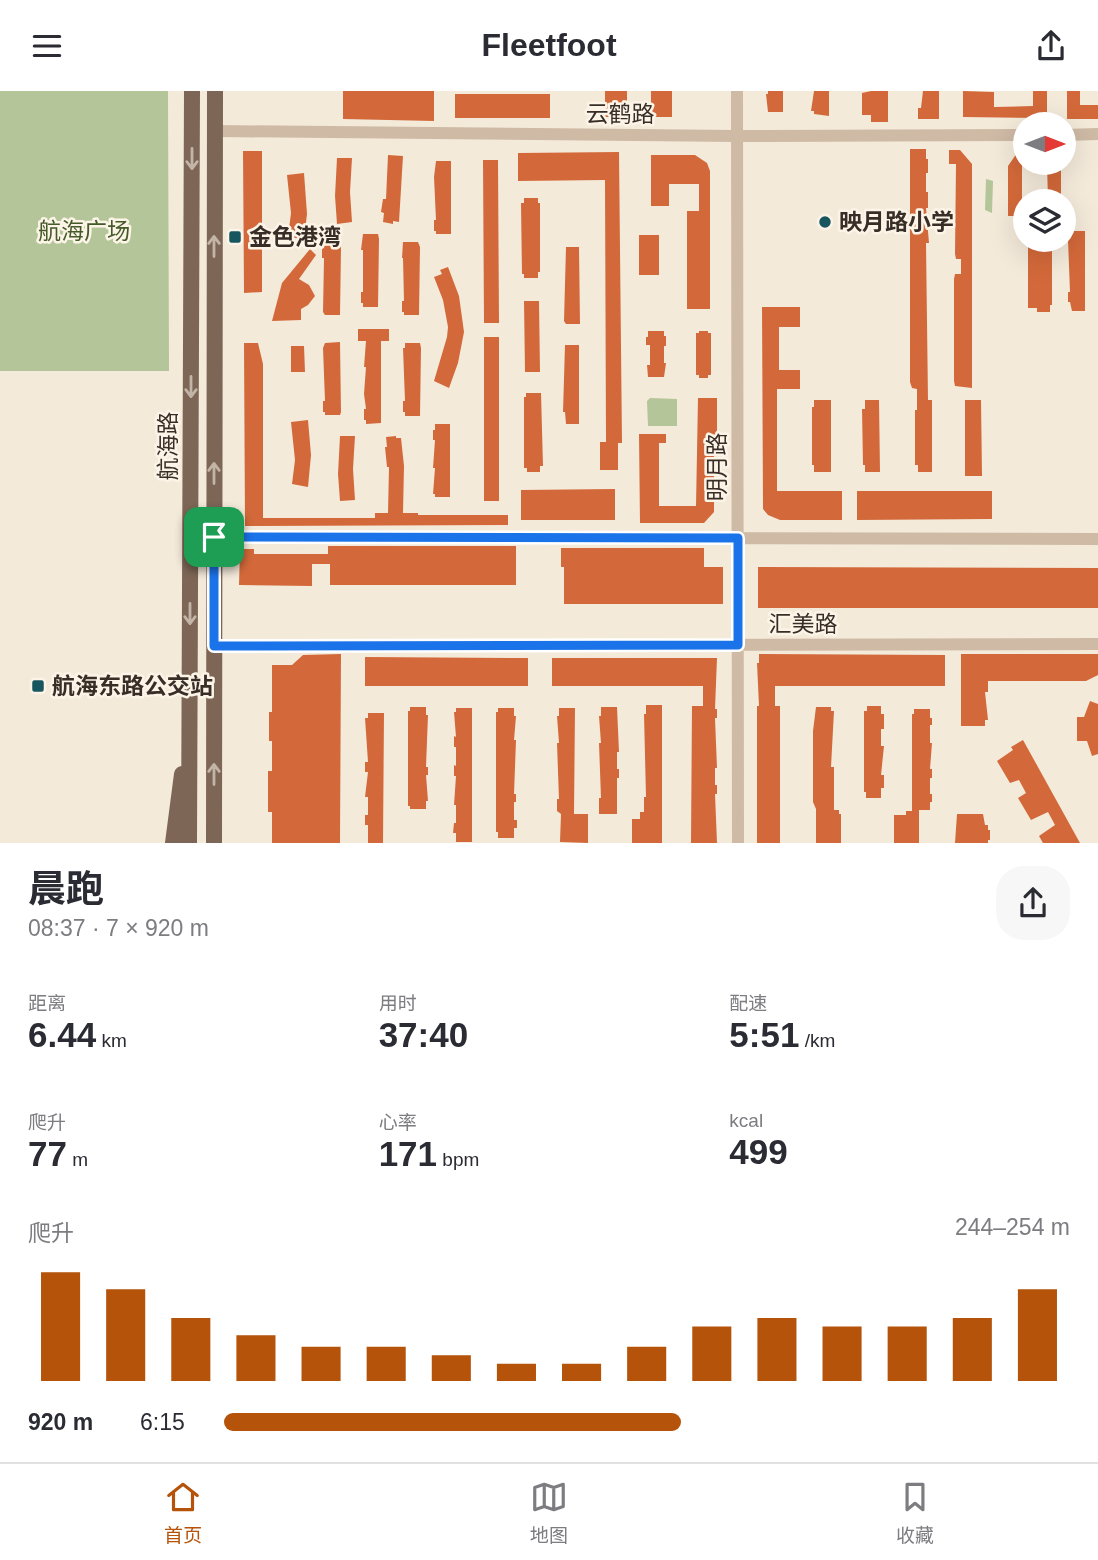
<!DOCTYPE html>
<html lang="zh">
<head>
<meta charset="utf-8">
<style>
	body { margin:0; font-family:Helvetica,"Noto Sans SC",sans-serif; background:#f7f7f7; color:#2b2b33; height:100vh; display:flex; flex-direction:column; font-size:26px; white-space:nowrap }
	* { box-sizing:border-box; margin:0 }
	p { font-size:23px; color:#7c7c81 }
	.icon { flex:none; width:38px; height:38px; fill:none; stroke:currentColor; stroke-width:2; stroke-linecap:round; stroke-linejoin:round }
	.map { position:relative; height:752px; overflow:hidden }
	.panel { display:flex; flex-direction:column; background:#fff; flex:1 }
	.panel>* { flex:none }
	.needle { width:46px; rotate:90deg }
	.fabs { position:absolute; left:1013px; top:21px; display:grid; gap:14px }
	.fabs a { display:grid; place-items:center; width:63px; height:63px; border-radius:50%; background:#fff; box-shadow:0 7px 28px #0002; font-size:35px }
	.pin { position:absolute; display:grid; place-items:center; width:60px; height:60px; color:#fff; margin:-30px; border-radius:14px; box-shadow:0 4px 10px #0006 }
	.round { display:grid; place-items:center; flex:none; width:74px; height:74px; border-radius:28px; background:#f7f7f7 }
	.overview { display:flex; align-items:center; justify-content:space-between; height:119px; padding:0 28px }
	h1 { font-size:38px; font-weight:700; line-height:52px }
	.figures { display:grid; grid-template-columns:repeat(3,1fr); gap:10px; height:119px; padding:7px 28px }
	.figures div { display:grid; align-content:center }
	.figures b { font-size:35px; font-weight:700 }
	.figures small { font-size:19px; font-weight:400 }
	.figures p { font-size:19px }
	.chart { height:196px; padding:14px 28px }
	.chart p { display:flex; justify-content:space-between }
	.chart svg { width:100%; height:126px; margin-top:7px; stroke:#b45309; stroke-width:6 }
	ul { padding:0 28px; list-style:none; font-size:23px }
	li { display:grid; grid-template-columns:112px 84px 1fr; align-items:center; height:52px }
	li i { height:18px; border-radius:9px; background:#b45309 }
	header { display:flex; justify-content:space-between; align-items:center; height:91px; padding:0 28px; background:#fff; font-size:32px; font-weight:700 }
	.tab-bar { display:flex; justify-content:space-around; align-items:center; height:98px; border-top:2px solid #e1e1e2; background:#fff; font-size:19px; color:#7c7c81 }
	.tab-bar a { display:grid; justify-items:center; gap:4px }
	.tab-bar .on { color:#b45309 }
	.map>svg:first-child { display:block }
	.green { fill:#b3c599 }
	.building { fill:#d3693a }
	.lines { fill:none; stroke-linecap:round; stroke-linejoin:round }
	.minor { stroke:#cebaa5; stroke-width:12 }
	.major { stroke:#7d6656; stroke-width:16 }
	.oneway { stroke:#c2b4a6 }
	.route-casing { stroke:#fff; stroke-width:14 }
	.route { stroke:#1a73e8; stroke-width:9 }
	.poi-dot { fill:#18565f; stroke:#fbf4e7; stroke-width:2.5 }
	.labels { text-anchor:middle; stroke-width:5; stroke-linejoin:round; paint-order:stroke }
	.street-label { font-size:23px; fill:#392e27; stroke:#fbf4e7 }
	.poi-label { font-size:23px; font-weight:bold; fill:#392e27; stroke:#fbf4e7; text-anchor:start }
	.park-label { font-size:23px; fill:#445a28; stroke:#fbf4e7 }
</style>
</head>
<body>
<header><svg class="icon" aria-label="menu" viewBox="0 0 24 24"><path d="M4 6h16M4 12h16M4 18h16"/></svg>Fleetfoot<svg class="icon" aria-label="share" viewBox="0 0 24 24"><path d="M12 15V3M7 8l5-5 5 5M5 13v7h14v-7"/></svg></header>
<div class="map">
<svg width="1098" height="752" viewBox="0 0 1098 752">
	<rect width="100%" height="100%" fill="#f4eada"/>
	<path class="green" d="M0,0h168l1,280h-169z
		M986,88l7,2 -1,32 -7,-3z
		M650,307l27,1v27h-29l-1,-25z"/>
	<path class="building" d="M343,0h91v30l-91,-2z
		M605,0h22v26h-22z
		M651,0h21v26h-21z
		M768,0h15v21h-15l-2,-18h2z
		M814,0h15v25l-15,-2v-3h-3z
		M871,0h17v31h-17v-7h-9v-22z
		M923,0h16v28h-21v-11h3z
		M963,0l31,1v15l39,-1v-15h14v27l-84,-1z
		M1067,0h13v14h18v14h-31z
		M455,3h95v24h-95z
		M910,58h16v10h2v14h-2v19h2v16h-2l3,35h-3l2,157h4v72h-14v-7h-3v-55h2v-21l-5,-1 -2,-6z
		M949,59h11l12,14v224l-17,-2 -1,-5v-102l1,-5h6v-15h-5l-1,-5 1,-90h-7z
		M1019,59h7v14h-4v52h-14v-50z
		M243,60h19v141l-18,1z
		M619,61l3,291h-4v27h-18v-28h6l-1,-262 -87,1v-28z
		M388,64l15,1 -4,66 -6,-1v3l-10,-2 1,-9 -3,-1 2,-13h3z
		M651,64h44l12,8 3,8v138h-23v-98h12v-27h-30v22h-18z
		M337,67h15l-2,34 2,30 -15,2 -2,-28z
		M483,69h15l1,163h-15z
		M436,70h15v73h-15v-3h-2v-11h2l-2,-43z
		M1047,72h14v38h-13z
		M304,82l3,41 -3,25 -16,-2 3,-24 -4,-38z
		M524,107h14v5h2v69h-2v6h-14v-4h-2l-1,-71h3z
		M1072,140h13v80h-13l-2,-9h-2v-10h2l-2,-52z
		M363,143h15l1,5 -1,68h-15v-4h-2v-11h2v-42h-2z
		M639,144h20v40h-20z
		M1028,149h24v65h-2v7h-13v-4h-9z
		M324,151h15l2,6 -1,67h-15l-2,-3 1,-54h-2v-10h2z
		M403,151h15l2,5 -1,68h-15v-3h-2v-11h2l-1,-43h-1z
		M566,156h13l1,77h-14l-2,-3z
		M310,158l6,6 -17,24 10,6 6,11 -7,9 -7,4v11l-29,1 10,-38z
		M448,176l11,29 5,36 -6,31 -9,25 -15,-7 13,-44 1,-10 -5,-27 -9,-23 8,-3 -2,-4z
		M524,210h15l1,71h-15z
		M762,216h38v20h-21v43h21v19h-23v102h65v29h-62l-12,-5 -5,-6z
		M358,238h31v12h-8v82l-15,1v-4h-2v-11h2l-2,-15 2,-27h-2l2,-26h-8z
		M648,240h16v5h2v10h-2v17h2l-2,14h-16l-1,-12h3v-20h-4v-8h2z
		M699,240h9v2h3v42h-3v3h-9v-3h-3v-42h3z
		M484,246h15v164h-15z
		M340,251l1,70 -1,3h-15v-3h-2v-11h2l-2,-53 2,-5z
		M244,252h14l5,21v154h112v-5h13l1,-46h-2l-2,-20h2l-1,-10 10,-1v2h5l3,28 -1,47h15v2h90v10l-263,1z
		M405,252h15l1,5 -1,68h-15v-4h-2v-11h2l-2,-53h2z
		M565,254h14v79h-13l-1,-12h-2z
		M291,255h13l1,26h-14z
		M526,302h15l2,73h-3v6h-13v-4h-3v-71h2z
		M698,307h19v44h-3v70l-10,11h-64l-1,-89h27v9h-7v63h37z
		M814,309h17v72h-17v-7h-2v-58h2z
		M865,309h14l1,72h-15v-7h-2l-1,-56h3z
		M965,309h16l1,76h-17z
		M308,329l3,35 -3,32 -16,-3 3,-24 -4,-38z
		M435,333h15v73h-15v-3h-2l2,-26h-2l2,-28h-2v-10h2z
		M340,345h15l-2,33 2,31 -15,1 -2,-27z
		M615,398v31h-94v-30z
		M857,400h135v28l-135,1z
		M328,455h188v39h-186v-21h-18v22l-73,-1 1,-36h14v5h74z
		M561,457h143v19h19v37h-159v-37h-3z
		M758,476l340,1v40h-340z
		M341,563l-1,189h-68v-31h-4v-41h4v-30h-3v-29h3v-47h20l11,-10z
		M759,563l186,1v31h-170v20h5v137h-23v-137h2l-2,-43h2z
		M961,563h137v21l-12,6h-98v11h-3l3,28h-3v6h-24z
		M365,566l163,1v28h-163z
		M552,567h165l-2,51h2v9h-2l2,50h-2v17h2v9h-2l2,49h-26l1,-137h11v-20h-151z
		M1090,610l8,3v50l-6,2 -5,-15h-10v-24h7z
		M646,614h16v138h-30v-24h8v-7h4v-15h2l-2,-83h2z
		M867,615h14v8h3v15h-3v17h3l-3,29h3v13h-3v10h-15v-6h-2v-81h3z
		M410,616h16v8h2l-2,52h2v8h-2l2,26h-2v8h-16v-3h-2v-95h2z
		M601,616h16l2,45h-2v17h2v9h-2v36h-18v-16h2l-2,-55h2l-2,-27h2z
		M816,616h15v4h3l-3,56h3v43h5v4h2v29h-25v-34l-3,-7v-71z
		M456,617h16v134h-16v-9h-3l1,-10h2v-18h-2l2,-29h-2v-11l2,1v-19h-2v-11l2,1 -2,-25h2z
		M498,617h16v8h2l-2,24h2l-2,54h2v8h-2v18h3v8h-3v10h-16v-6h-2v-120h2z
		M559,617h16l-1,106h14v29l-28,-1 1,-28 -4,-3v-12h2l-2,-56h2l-2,-27h2z
		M914,618h16v9h2v7h-2v18h2l-2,26h2v9h-2v16h2v8h-2v8h-11v33h-25v-28h12v-4h6v-97h2z
		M368,622h16l-1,130h-15v-18h-3v-10h3v-18h-3l3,-25h-3v-10h3l-3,-44h3z
		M1023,649l57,103h-37l-4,-7 16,-11 -7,-13 -17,8 -13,-22 8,-5 -7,-13 -9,3 -13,-22 16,-11 -2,-3z
		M957,723h26l2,11h3v5h2v10h-2v3h-33z"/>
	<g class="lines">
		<path class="minor" d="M737,0l1,752
			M215,40l522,5 289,-1
			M1064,44l34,-1
			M214,446l884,2
			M214,555l884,-2"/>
		<path class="major" d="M173,752l9,-69
			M189,752l3,-752
			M214,752l1,-752"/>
	</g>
	<defs><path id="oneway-shaft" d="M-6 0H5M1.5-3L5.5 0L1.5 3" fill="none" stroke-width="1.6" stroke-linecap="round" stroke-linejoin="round" transform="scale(1.75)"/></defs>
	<g class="oneway">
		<use href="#oneway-shaft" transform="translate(192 68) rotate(90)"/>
		<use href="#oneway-shaft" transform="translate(214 155) rotate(-90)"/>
		<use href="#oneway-shaft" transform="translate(191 296) rotate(90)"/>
		<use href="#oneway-shaft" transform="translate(214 382) rotate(-90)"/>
		<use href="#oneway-shaft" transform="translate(190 523) rotate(90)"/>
		<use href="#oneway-shaft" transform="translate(214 683) rotate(-90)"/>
	</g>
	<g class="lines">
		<g class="route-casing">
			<path id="route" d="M214,446l524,1v107l-524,1z"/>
		</g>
		<use href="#route" class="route"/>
	</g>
	<g class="poi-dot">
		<circle cx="825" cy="131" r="7"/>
		<rect x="228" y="139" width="14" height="14" rx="3.5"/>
		<rect x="31" y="588" width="14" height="14" rx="3.5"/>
	</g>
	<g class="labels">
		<g class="street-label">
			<text x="620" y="31">云鹤路</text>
			<text transform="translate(168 355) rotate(-90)" y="8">航海路</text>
			<text transform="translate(717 376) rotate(-90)" y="8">明月路</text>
			<text x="803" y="541">汇美路</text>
		</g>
		<g class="poi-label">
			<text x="839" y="139">映月路小学</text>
			<text x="249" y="154">金色港湾</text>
			<text x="52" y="603">航海东路公交站</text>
		</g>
		<g class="park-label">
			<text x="84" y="148">航海广场</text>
		</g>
	</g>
</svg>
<div class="fabs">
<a><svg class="needle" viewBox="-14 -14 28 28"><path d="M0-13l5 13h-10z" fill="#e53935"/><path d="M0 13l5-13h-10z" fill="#7c7c81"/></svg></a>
<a><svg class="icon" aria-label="layers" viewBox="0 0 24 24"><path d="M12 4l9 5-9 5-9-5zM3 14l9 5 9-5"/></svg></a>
</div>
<div class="pin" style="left:214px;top:446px;background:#1e9e55"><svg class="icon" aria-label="arrive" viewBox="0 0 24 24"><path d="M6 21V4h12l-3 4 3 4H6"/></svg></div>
</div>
<section class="panel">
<div class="overview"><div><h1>晨跑</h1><p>08:37 · 7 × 920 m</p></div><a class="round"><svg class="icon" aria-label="share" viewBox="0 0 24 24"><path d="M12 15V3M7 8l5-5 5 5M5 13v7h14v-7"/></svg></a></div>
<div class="figures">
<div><p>距离</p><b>6.44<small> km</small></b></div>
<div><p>用时</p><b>37:40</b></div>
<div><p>配速</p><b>5:51<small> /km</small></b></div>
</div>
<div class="figures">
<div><p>爬升</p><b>77<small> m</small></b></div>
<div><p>心率</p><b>171<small> bpm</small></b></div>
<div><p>kcal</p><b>499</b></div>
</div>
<div class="chart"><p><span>爬升</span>244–254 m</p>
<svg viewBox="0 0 160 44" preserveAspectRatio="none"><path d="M5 44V6M15 44V12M25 44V22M35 44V28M45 44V32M55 44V32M65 44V35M75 44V38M85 44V38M95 44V32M105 44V25M115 44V22M125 44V25M135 44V25M145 44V22M155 44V12"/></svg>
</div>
<ul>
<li><b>920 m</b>6:15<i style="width:54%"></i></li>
</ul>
</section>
<nav class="tab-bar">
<a class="on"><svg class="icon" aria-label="home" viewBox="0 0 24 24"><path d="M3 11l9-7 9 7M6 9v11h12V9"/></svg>首页</a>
<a><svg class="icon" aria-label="map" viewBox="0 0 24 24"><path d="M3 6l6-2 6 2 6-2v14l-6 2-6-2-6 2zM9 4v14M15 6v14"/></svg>地图</a>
<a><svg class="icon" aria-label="saved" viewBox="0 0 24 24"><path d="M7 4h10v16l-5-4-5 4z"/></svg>收藏</a>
</nav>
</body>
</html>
